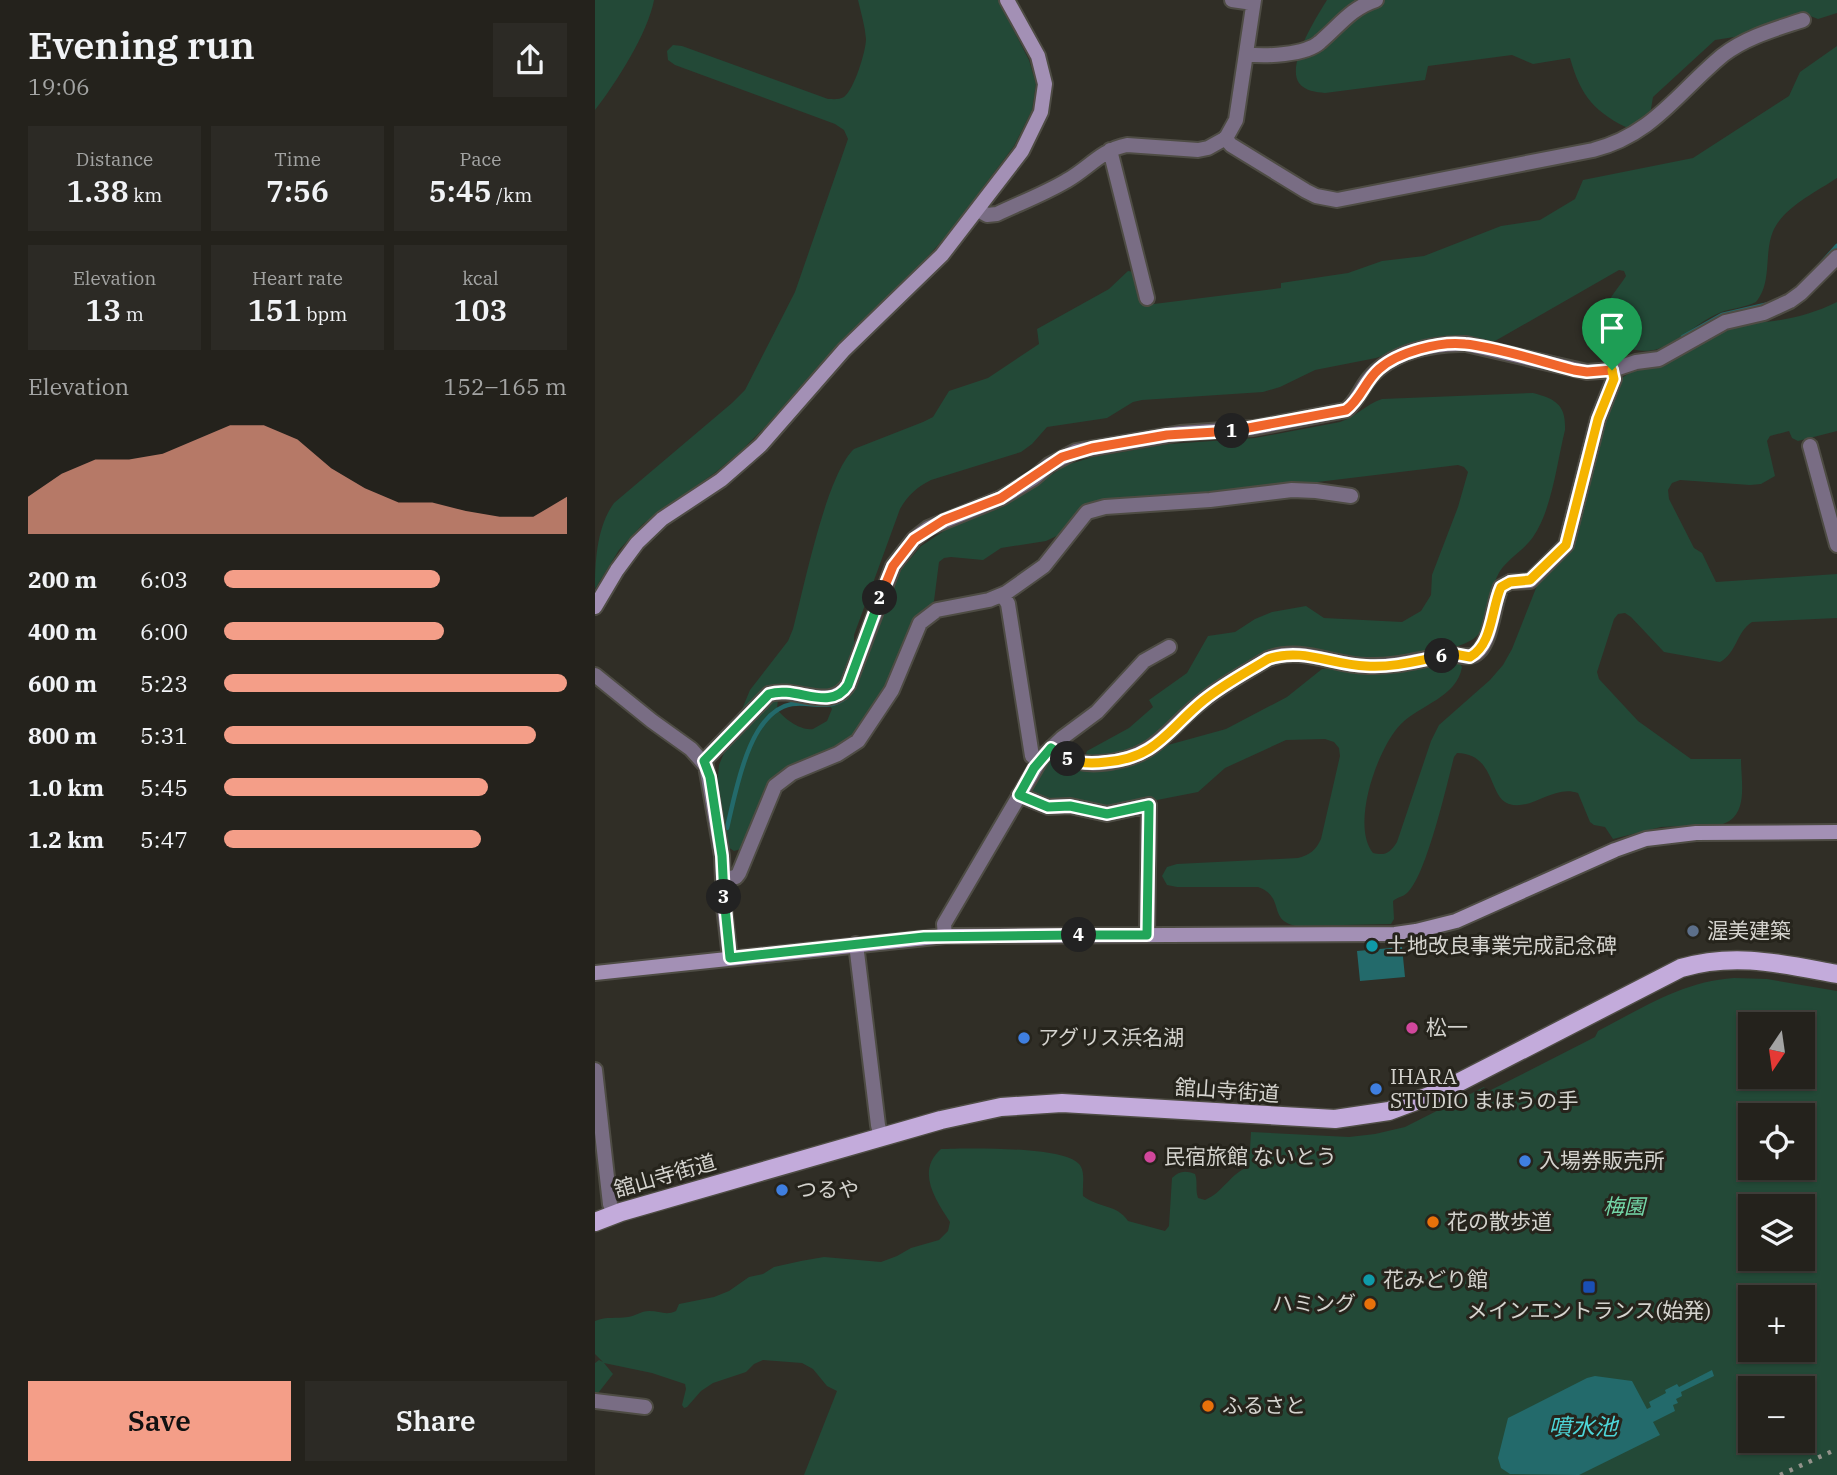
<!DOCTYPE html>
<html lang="en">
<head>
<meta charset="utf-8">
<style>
	body { margin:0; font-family:"IBM Plex Serif","Noto Sans JP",serif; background:#2c2a25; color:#f1f3f6; height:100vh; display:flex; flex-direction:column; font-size:26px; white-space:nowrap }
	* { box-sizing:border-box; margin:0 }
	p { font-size:23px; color:#a3a4a3 }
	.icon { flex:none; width:38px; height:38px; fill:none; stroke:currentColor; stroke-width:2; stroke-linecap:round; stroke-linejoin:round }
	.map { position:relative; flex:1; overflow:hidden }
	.panel { display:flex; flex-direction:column; background:#24221c; width:595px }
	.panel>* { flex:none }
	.needle { width:46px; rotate:193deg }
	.controls { position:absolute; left:1143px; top:1012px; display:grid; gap:14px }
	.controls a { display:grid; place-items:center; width:77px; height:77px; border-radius:0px; background:#24221c; box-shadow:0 2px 5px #0004,0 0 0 2px #413f3b; font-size:35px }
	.pin { position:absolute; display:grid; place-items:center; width:60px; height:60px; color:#fff; margin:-72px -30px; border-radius:50% 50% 50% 0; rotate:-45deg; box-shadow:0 0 7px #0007 }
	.pin .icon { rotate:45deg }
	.km { position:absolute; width:35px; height:35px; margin:-18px; border-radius:50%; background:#222; color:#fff; font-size:19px; line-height:35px; text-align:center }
	.round { display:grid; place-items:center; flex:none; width:74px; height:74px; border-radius:0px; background:#2c2a25 }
	.summary { display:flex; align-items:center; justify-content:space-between; height:119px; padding:0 28px }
	h1 { font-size:38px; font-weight:600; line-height:52px }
	.stats { display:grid; grid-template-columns:repeat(3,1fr); gap:10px; height:119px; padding:7px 28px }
	.stats div { display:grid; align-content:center; border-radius:0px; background:#2c2a25; text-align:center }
	.stats b { font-size:30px; font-weight:600 }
	.stats small { font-size:19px; font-weight:400 }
	.stats p { font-size:19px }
	.chart { height:196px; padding:14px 28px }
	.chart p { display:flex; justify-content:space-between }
	.chart svg { width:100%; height:126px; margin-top:7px; fill:#f49e88; opacity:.7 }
	.cta { display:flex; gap:14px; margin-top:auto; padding:14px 28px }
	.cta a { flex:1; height:80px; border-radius:0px; background:#f49e88; color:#111; font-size:28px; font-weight:600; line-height:80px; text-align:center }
	.cta a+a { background:#2c2a25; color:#f1f3f6 }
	ul { padding:0 28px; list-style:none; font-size:23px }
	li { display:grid; grid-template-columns:112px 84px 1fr; align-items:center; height:52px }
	li i { height:18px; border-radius:9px; background:#f49e88 }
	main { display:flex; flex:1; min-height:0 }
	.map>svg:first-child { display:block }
	.green { fill:#234937; fill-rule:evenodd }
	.water { fill:#236a6b }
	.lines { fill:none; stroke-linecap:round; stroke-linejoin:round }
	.stream { stroke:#236a6b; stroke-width:4.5 }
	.street-casing { stroke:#4e4c44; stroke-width:18 }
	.secondary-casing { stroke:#4e4c44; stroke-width:18 }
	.primary-casing { stroke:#4e4c44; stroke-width:21 }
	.street { stroke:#796d84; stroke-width:14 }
	.secondary { stroke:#a390b5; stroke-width:14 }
	.primary { stroke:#c3abdb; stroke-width:18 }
	.rail { stroke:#93928b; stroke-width:4.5; stroke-dasharray:3.5 7; stroke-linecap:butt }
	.split-1-casing { stroke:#fff; stroke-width:14 }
	.split-2-casing { stroke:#fff; stroke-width:14 }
	.split-3-casing { stroke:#fff; stroke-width:14 }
	.split-4-casing { stroke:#fff; stroke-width:14 }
	.split-5-casing { stroke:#fff; stroke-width:14 }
	.split-6-casing { stroke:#fff; stroke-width:14 }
	.split-7-casing { stroke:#fff; stroke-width:14 }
	.split-1 { stroke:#f0652b; stroke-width:9 }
	.split-2 { stroke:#f0652b; stroke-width:9 }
	.split-3 { stroke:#22a559; stroke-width:9 }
	.split-4 { stroke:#22a559; stroke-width:9 }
	.split-5 { stroke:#22a559; stroke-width:9 }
	.split-6 { stroke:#f5b400; stroke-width:9 }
	.split-7 { stroke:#f5b400; stroke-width:9 }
	.service-dot { fill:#5c6f8a; stroke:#26241c; stroke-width:2.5 }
	.culture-dot { fill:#0f9aa8; stroke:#26241c; stroke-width:2.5 }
	.hotel-dot { fill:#d1479c; stroke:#26241c; stroke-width:2.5 }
	.shop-dot { fill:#3f7fe0; stroke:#26241c; stroke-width:2.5 }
	.food-dot { fill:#e8710a; stroke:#26241c; stroke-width:2.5 }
	.transit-dot { fill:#1a4fb4; stroke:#26241c; stroke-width:2.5 }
	.labels { text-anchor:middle; stroke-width:6; stroke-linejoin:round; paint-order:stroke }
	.poi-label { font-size:21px; fill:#d4d3ce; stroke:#26241c; text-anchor:start }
	.street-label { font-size:21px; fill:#d4d3ce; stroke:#26241c }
	.park-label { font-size:21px; font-style:italic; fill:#73d6a7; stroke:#26241c }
	.water-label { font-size:23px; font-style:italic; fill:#4dd5d8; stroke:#26241c }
</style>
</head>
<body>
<main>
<section class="panel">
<div class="summary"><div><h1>Evening run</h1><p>19:06</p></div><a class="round"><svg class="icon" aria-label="share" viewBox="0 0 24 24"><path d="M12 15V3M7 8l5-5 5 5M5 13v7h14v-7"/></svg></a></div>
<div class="stats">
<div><p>Distance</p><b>1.38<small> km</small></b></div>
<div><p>Time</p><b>7:56</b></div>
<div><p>Pace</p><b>5:45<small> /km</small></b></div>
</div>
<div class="stats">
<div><p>Elevation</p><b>13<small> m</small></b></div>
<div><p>Heart rate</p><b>151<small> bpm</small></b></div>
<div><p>kcal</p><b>103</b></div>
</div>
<div class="chart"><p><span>Elevation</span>152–165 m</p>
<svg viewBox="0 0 160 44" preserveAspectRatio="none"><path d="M0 44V31L10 23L20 18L30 18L40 16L50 11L60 6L70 6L80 11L90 21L100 28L110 33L120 33L130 36L140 38L150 38L160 31V44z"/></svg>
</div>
<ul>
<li><b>200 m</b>6:03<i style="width:63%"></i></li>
<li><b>400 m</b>6:00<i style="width:64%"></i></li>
<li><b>600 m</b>5:23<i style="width:100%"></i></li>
<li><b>800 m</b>5:31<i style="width:91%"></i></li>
<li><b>1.0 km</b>5:45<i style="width:77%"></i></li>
<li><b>1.2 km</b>5:47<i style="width:75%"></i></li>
</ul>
<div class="cta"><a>Save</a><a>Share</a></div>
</section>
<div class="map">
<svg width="1242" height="1475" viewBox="0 0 1242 1475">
	<rect width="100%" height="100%" fill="#302e26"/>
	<path class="green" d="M0,0h59c-6,33 -38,83 -59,110z
		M263,0h140l31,60 7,24 -4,26 -18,36 -66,88 -26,29 -84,81 -72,82 -24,24 -26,22 -73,52 -24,26 -24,39c0,-28 2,-63 19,-86l118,-100 13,-13 50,-98 53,-153 -4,-9 -9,-6 -160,-59 -7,-5 -1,-9 6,-6 9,1 146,53c5,0 11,1 16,-2 10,-7 22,-46 22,-58 -1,-13 -5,-26 -8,-39z
		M732,0h510v13l-19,6 -13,-5 -58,21 -32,5 -62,57 -3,18 -18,15c-37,-17 -51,-33 -62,-72l-37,6 -21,-9 -84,11 -3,14 -100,13c-9,-1 -20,-2 -26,-10 -13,-18 18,-67 28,-83z
		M1242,46v132c-21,14 -51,28 -63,51 -11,23 -1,53 -18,73 -12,6 -25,6 -37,11 -21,9 -39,28 -61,36 -22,7 -61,-7 -54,-35 3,-15 14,-25 22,-38l-2,-5 -5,-1 -124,71 -87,6 -32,11 -61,12 -35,17 -17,5 -121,8 -9,2 -26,16 -60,9 -15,17 -11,8 -90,28c-14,7 -23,15 -31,29l-46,126v6l4,6h11l4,-4 28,-73 20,-24 26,-17 58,-23 61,-41 27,-8 76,-13 86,-6 85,-16c16,-5 26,-18 42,-23l151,-6c23,6 33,12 32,37 -8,32 -13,80 -32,107 -9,13 -24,21 -33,34 -11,18 -9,42 -20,61 -11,20 -86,28 -110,28 -36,-1 -69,-20 -104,-7l-108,82 -26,16 -37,6 -10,-1 2,-5 42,-23 24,-21 -4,-7 38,-27 21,-37 27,-4 20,-13 17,-7 34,-6 18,12 78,4 19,-11 10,-16 1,-20 26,-68 10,-35 -4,-5 -6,-2 -248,30 -106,6 -43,33 -15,7 -45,7 -18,12 -32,-3 -7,1 -5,4 -5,39 -18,19 -24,56 -31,53 -15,15 -56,25 -49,80 -7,2 -6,-4 -3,-7 -8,-53 2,-22 31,-75 38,-49 5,-12c11,-41 33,-154 61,-180l69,-27 10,-5 16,-26 39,-13 51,-34 -2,-15 72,-40 19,-18 7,1 11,30 8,2 127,-16v-5l67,-10 34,-12 42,-5 77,-30 39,-6 35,-21 8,-19 110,-22 96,-62 11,-24zM197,696l38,10 2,3 -5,12 -14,8c-12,2 -29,-10 -36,-20l1,-10z
		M1242,302v129l-39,10 -6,-3 -3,-7 -19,5 -3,5 8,35 -14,8 -11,1 -70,-5 -8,3 -4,7 1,9 25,49 8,5 14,29 121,-8v44l-85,4c-16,10 -15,31 -32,40l-56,-10 -33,-35 -6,-4 -7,1 -4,5 -17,53 2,7 39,42 53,38h50c0,23 8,56 -18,65l-62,3 -48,12 -8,-12 -11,-2 -4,-3 -12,-29c-24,-9 -46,18 -69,11 -21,-7 -13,-50 -52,-51l-3,4c-7,27 -28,120 -47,136 -4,4 -10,4 -14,8l1,18 -3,5 -95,2c-29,-6 -10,-29 -38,-39h-81l-10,-2 -5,-9 5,-9 10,-3 121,-6c12,-3 18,-8 23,-19l19,-83 -1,-8 -5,-6 -9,-3 -39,1 -61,28 -27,24 -87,17 -58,-6 -20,-8v-10l17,-25 66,8 20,-5 32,-18 58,-16 61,-32 35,-28 136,-8 4,6c-5,30 -42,38 -61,57 -23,23 -51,101 -28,129 12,3 17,0 24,-11l34,-101 8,-16 51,-45 13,-15 9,-16 26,-66 10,-13 14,-11 9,-11 33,-127 15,-40c11,-12 25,-11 39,-17 27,-11 50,-32 78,-40 12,-3 26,-1 38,-3 22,-3 43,-9 63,-19z
		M1139,978l33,1 70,12v484h-1033l33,-84 -10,-5 -14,-17 -11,-6 -39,-3 -9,4 -8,8 -33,11 -12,8 -14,16 -3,1 -2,-3 4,-16 -1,-5 -33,-11 -48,-10 9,11 -18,23v-34l4,-3 4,2 -8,-8v-33c12,-5 21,-2 33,-4 7,-1 13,-6 21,-6 11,0 17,5 27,0l3,-7 35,-7 15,-6 20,-14 14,-3 11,-7 27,-6 23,-4 57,5 16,-6 14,-8 28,-8 9,-9 2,-9c-15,-23 -34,-51 -9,-73 25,-1 123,-3 138,15 7,8 3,22 4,32 15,12 34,8 45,25l37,10 4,-5 3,-48c7,-7 13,-8 23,-4 3,8 0,15 3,24l7,2c19,-8 26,-28 44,-33l2,-35 98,5 26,-3 30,-7 79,-40 3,5 108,-55 3,-6c44,-23 86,-50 136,-53zM1155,1024h53v52h-53zM1155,1115h53v52h-53zM1155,1206h53v52h-53zM1155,1297h53v52h-53zM1155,1388h53v52h-53z"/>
	<path class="water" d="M807,947l3,30 -45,4 -3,-30z
		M1117,1370l2,6 -33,16 1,4 -6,3 2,4 -5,2 2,6 -22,11 7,13 -81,40 -69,-1 -9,-6 -3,-10 10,-40 79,-40 8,-2 37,5 15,28 4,-2 -2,-5 17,-9 -1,-3 12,-6 2,3z"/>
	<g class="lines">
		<path class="stream" d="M1225,265l17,-19
			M1088,337l39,-22 47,-11
			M132,828c9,-36 21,-116 65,-124 19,-3 36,7 53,-6"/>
		<g class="street-casing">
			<path id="street" d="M637,0l21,3
				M651,54c18,3 60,1 74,-12 19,-16 31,-34 56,-42
				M630,138l6,7 75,46 10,5 21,4 256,-50c60,-15 85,-58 130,-95 23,-18 53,-26 80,-35
				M515,150l37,148
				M383,210l9,5 10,-1c23,-11 47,-20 69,-33 22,-12 35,-31 61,-36l71,5 10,-2 18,-10 10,-18 18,-120
				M1215,446l27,99
				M408,595l5,9 24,152 8,4
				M0,675l57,46 39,28 15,17 16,90 2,51 6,51
				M456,748c15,12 30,17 50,15 57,-5 63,-32 103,-63 20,-16 43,-28 64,-41 34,-13 66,7 100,7 28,1 53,-7 80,-11 11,-2 21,6 30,-3 14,-13 15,-47 23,-65l9,-5 20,-1 36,-36 32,-126 16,-40 -2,-9
				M109,761l65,-67c28,-8 61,18 79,-9l45,-119 21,-27 14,-11 73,-30 33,-20 15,-13 27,-14 104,-18 73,-5 93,-18c11,-8 14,-20 23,-31 22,-27 63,-36 97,-35l121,28 25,-2 24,-8 23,-3 66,-37 39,-9 26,-12 11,-8 36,-36
				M424,795l29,12 22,-1 37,8 42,-9 -2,130
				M128,879l13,-2 3,-4 36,-87 17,-13 46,-19 20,-13 34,-51 28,-67 17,-13 52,-10 17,-7 38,-27 43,-54 18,-5 105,-7 82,-10 24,1 35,5
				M350,936l-1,-12 98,-167 20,-19 35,-26 47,-51 25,-14
				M261,944l22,181 3,12
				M0,1070l15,134 4,10
				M0,1401l50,6"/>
		</g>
		<g class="secondary-casing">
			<path id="secondary" d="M0,607l22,-37 20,-27 25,-24 59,-39 40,-35 83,-95 98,-95 80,-104 19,-39 4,-28 -7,-28 -31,-56
				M0,973l350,-37 450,-2 21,-3 40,-10 159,-71 31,-11 50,-6 141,-1"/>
		</g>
		<g class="primary-casing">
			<path id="primary" d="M0,1222l26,-10 320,-92 60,-13 61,-4 273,16 54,-8 51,-19 241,-124c55,-16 101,-4 156,6"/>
		</g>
		<use href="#street" class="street"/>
		<use href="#secondary" class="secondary"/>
		<use href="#primary" class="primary"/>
		<path class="rail" d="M1185,1475l57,-26"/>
	</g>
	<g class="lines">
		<g class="split-1-casing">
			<path id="split-1" d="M637,431l114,-21c15,-11 19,-29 33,-41 19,-17 61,-28 86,-25 32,3 77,18 109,26l13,2 25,-2"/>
		</g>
		<g class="split-2-casing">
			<path id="split-2" d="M285,598l13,-32 21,-27 30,-19 57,-22 61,-41 30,-9 75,-13 65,-4"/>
		</g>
		<g class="split-3-casing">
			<path id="split-3" d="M129,897l-2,-41 -12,-79 -6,-16 65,-67c28,-9 61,19 79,-9l32,-87"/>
		</g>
		<g class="split-4-casing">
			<path id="split-4" d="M129,897l6,61 194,-21 155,-2"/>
		</g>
		<g class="split-5-casing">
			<path id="split-5" d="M473,759l-17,-11 -17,20 -15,27 29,12 22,-1 37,8 42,-9 -2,130h-68"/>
		</g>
		<g class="split-6-casing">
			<path id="split-6" d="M473,759c13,5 24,5 38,3 51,-4 62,-33 98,-62 20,-16 43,-28 64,-41 34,-12 64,6 98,7 25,2 51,-5 76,-10"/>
		</g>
		<g class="split-7-casing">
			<path id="split-7" d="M847,656l12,-2 16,3c23,-13 21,-48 31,-70l9,-5 20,-2 36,-35 32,-126 16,-40 -2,-9"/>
		</g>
		<use href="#split-1" class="split-1"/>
		<use href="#split-2" class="split-2"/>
		<use href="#split-3" class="split-3"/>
		<use href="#split-4" class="split-4"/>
		<use href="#split-5" class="split-5"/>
		<use href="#split-6" class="split-6"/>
		<use href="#split-7" class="split-7"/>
	</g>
	<circle class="service-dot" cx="1098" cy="931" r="7"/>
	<g class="culture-dot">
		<circle cx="777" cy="946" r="7"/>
		<circle cx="774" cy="1280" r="7"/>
	</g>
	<g class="hotel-dot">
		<circle cx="817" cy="1028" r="7"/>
		<circle cx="555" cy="1157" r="7"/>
	</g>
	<g class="shop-dot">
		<circle cx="429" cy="1038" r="7"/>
		<circle cx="781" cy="1089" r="7"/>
		<circle cx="930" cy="1161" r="7"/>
		<circle cx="187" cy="1190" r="7"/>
	</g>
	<g class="food-dot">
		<circle cx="838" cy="1222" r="7"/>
		<circle cx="775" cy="1304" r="7"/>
		<circle cx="613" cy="1406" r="7"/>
	</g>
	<rect class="transit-dot" x="987" y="1280" width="14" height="14" rx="3.5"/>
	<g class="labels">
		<g class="poi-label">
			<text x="1112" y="938">渥美建築</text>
			<text x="791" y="953">土地改良事業完成記念碑</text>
			<text x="831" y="1035">松一</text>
			<text x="443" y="1045">アグリス浜名湖</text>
			<text x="795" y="1084">IHARA<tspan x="795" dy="24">STUDIO まほうの手</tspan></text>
			<text x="569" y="1164">民宿旅館 ないとう</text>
			<text x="944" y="1168">入場券販売所</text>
			<text x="201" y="1197">つるや</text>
			<text x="852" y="1229">花の散歩道</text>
			<text x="788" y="1287">花みどり館</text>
			<text x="761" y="1311" text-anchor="end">ハミング</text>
			<text x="994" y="1318" text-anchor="middle">メインエントランス(始発)</text>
			<text x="627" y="1413">ふるさと</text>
		</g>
		<g class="street-label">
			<text transform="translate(632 1091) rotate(4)" y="7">舘山寺街道</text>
			<text transform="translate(70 1176) rotate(-16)" y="7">舘山寺街道</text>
		</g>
		<g class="park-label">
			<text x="1029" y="1214">梅園</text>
		</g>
		<g class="water-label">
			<text x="988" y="1435">噴水池</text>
		</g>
	</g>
</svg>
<div class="controls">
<a><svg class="needle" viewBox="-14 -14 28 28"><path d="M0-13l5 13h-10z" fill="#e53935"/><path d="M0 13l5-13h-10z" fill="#a3a4a3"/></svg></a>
<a><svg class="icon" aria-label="locate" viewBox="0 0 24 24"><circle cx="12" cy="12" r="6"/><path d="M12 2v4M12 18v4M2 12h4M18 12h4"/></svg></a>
<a><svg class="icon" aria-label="layers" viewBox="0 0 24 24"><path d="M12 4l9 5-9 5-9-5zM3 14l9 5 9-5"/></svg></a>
<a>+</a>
<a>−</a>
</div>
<div class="pin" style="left:1017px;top:370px;background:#1e9e55"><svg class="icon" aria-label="arrive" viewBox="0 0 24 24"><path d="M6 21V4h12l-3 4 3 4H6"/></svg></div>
<b class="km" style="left:637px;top:431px">1</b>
<b class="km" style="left:285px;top:598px">2</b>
<b class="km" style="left:129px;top:897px">3</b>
<b class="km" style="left:484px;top:935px">4</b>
<b class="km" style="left:473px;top:759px">5</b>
<b class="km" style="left:847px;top:656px">6</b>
</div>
</main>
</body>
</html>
